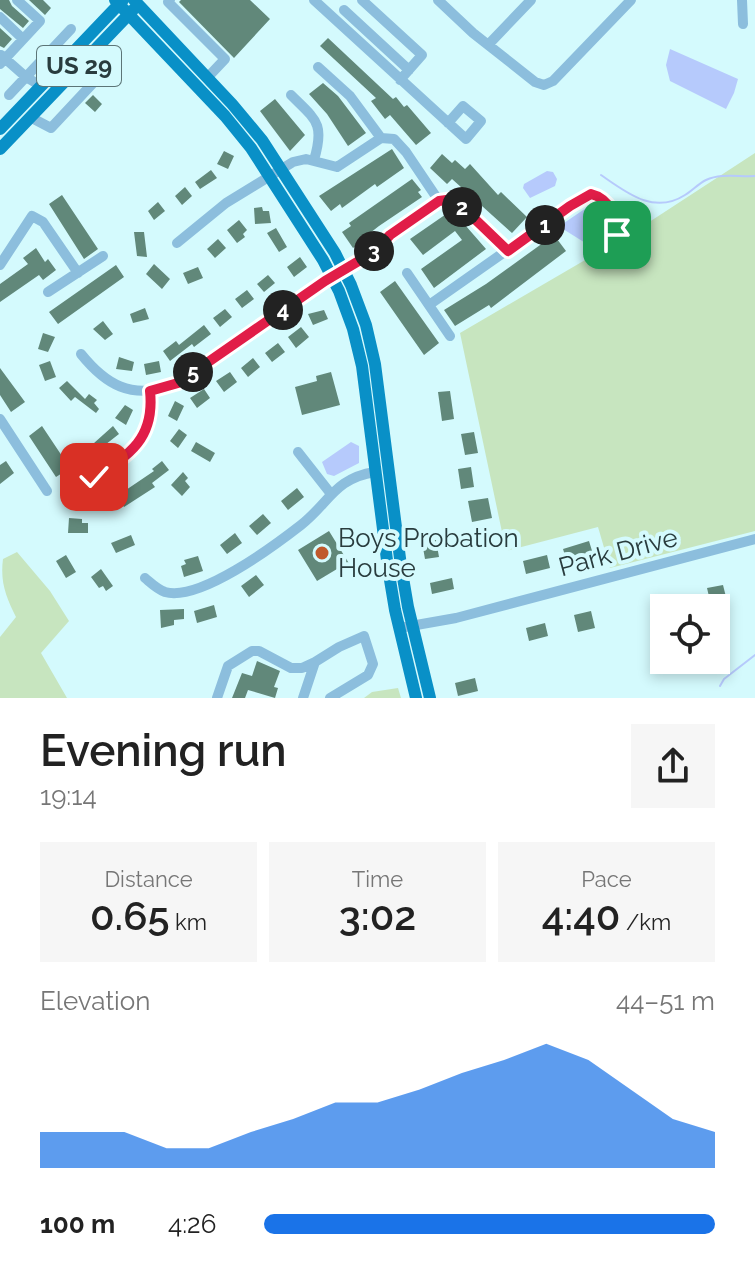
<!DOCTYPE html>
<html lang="en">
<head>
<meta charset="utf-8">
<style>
	body { margin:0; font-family:Raleway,sans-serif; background:#f6f6f6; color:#222; height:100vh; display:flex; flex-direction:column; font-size:30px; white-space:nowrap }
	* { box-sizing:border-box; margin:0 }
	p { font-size:26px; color:#767676 }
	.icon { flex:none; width:44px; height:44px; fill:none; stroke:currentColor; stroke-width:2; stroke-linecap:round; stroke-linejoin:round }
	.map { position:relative; height:698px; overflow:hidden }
	.drawer { display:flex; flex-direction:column; background:#fff; flex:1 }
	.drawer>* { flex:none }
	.tools { position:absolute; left:650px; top:594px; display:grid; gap:16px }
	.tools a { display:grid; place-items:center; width:80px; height:80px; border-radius:0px; background:#fff; box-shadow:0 4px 12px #0003; font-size:40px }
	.pin { position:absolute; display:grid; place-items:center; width:68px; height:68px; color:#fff; margin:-34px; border-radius:16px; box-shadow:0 4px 12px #0006 }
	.km { position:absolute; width:40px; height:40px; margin:-20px; border-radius:50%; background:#222; color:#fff; font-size:22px; line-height:40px; text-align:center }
	.round { display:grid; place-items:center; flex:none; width:84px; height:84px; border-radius:0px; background:#f6f6f6 }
	.headline { display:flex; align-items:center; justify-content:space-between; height:136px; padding:0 40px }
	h1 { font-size:44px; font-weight:600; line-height:60px }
	.metrics { display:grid; grid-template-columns:repeat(3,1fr); gap:12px; height:136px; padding:8px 40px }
	.metrics div { display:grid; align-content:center; border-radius:0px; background:#f6f6f6; text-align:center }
	.metrics b { font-size:40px; font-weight:600 }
	.metrics small { font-size:22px; font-weight:400 }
	.metrics p { font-size:22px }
	.chart { height:224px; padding:16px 40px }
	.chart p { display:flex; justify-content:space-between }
	.chart svg { width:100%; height:144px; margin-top:8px; fill:#1a73e8; opacity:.7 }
	ul { padding:0 40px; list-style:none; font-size:26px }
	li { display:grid; grid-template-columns:128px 96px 1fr; align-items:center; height:60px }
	li i { height:20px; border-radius:10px; background:#1a73e8 }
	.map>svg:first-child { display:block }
	.green { fill:#c7e5bf }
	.water { fill:#b6cafc }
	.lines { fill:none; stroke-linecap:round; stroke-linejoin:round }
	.stream { stroke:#b6cafc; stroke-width:2 }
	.building { fill:#61887a }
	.minor { stroke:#8cbedd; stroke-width:10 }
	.major { stroke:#0990c7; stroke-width:12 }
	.route-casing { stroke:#fff; stroke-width:16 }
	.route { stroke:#e11d48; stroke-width:10 }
	.poi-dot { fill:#c0592d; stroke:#d4fafd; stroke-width:3 }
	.labels { text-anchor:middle; stroke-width:8; stroke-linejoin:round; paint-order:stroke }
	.shield { fill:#d4fafd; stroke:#5c7577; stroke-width:2 }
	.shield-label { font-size:24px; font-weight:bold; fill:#293c3e }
	.poi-label { font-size:26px; fill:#293c3e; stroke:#d4fafd; text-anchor:start }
	.street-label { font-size:26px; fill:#293c3e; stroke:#d4fafd }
</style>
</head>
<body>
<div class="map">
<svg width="755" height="698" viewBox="0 0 755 698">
	<rect width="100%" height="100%" fill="#d4fafd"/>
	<path class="green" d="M755,153v378l-145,37 -12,-41 -92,24 -46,-218 180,-105z
		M17,552l33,39 19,30 -28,32 26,45h-67v-61l16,-20c-10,-20 -16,-35 -13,-58z
		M398,688l3,10h-37l8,-6z"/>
	<path class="water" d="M670,49l68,30 -4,14 -8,16 -56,-28 -4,-16z
		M547,171l6,1 4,7 -2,7 -25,12 -7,-10 1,-4z
		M592,204l10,7 9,20 -7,7 -17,6 -24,-15 1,-6z
		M351,442l8,4v17l-25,13 -7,-2 -5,-12z"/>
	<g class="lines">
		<path class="stream" d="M601,175c26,18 53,40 84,20 7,-4 13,-11 21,-15 15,-7 33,-3 49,-4
			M720,686l4,-7 31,-24"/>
	</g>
	<path class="building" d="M0,0h9l3,6 17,15 -6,7 -23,-19z
		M29,0h14l8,8 -6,7z
		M181,0h69l20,19 -36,39 -55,-56z
		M0,28l12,11 -8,9 -4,-2z
		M328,38l65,61 3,-2 8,10 3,-2 24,28 -15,12 -26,-30 -5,4 -14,-18 5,-3 -56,-52z
		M323,83l15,13 28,37 -18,13 -21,-32 -18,-20z
		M93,95l9,9 -7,8 -10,-9z
		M275,99l30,36 -15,16 -30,-40z
		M392,149l12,19 -27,19 -2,-3 -33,24 -2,-4 -9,7 -12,-15z
		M224,151l10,5 -6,13 -11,-5z
		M442,154l10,9 3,-3 10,9 5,-5 28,31 3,-3 26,25 -15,16 -60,-54 -5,5 -17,-16z
		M211,170l6,8 -17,11 -5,-7z
		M412,179l9,11 -3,2 4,5 -43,29 -9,7 1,2 -18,13 -11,-16 9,-6 -2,-3z
		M185,187l7,9 -10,9 -7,-9z
		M62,195l36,54 -14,10 -35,-55z
		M158,202l7,9 -11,9 -6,-9z
		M262,207l1,4h6l2,12 -16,1 -1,-16z
		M452,210l34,39 -52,39 -13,-19 41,-29 -7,-9 -32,24 -13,-16z
		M239,220l8,10 -4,4 2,3 -8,6 -10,-13z
		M276,228l11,19 -8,5 -12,-19z
		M134,232h10l3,25 -10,-1z
		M554,235l12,16 -75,57 -2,-3 -34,21 -11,-16 42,-26z
		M218,239l8,9 -11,10 -8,-9z
		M36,248l9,14 3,-3 8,11 -13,10 -4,-5 -39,27v-18l28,-20 -5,-6z
		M300,257l7,10 -13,10 -7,-10z
		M154,264l16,15 -8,10 -16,-15z
		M116,265l8,12 -66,47 -9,-12z
		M198,267l5,11 -15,6 -5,-11z
		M268,275l7,8 -11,9 -7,-8z
		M395,281l44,62 -15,12 -44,-63z
		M247,290l7,9 -12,9 -7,-9z
		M145,308l4,11 -16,4 -3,-9z
		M225,309l7,8 -12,10 -7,-9z
		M324,310l4,9 -15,6 -5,-11z
		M103,321l10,13 -8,6 -12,-11z
		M204,325l7,9 -17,13 -2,-3 -22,17 -7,-10 13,-10 3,4z
		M301,327l8,10 -13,11 -8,-11z
		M43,333l12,4 -7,15 -10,-3z
		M278,343l7,9 -13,10 -7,-9z
		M119,357l15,5 -2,9 -16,-2z
		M253,358l7,9 -12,10 -7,-9z
		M50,361l6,16 -11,4 -6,-16z
		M159,361l2,11 -15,3 -2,-11z
		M0,368l25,34 -14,10 -11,-17z
		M230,372l7,10 -13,10 -8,-11z
		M331,372l9,33 -38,10 -7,-28 22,-6 -1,-5z
		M67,381l18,18 4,-5 8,6 -3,3 5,6 -3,4 -21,-16 -4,4 -12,-13z
		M204,389l6,9 -13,10 -7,-10z
		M450,391l4,28 -12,2 -4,-29z
		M175,401l9,5 -7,15 -9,-5z
		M125,405l8,5 -7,15 -11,-7z
		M42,426l28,42 -14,9 -27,-41z
		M113,426l6,8 -18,14 3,4 -13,10 -7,-10z
		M179,429l8,6 -9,13 -8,-7z
		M474,432l4,21 -13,2 -4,-21z
		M196,442l19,11 -5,9 -19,-11z
		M6,461l8,12 -14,11v-19z
		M162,461l7,9 -17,13 3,4 -31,20 -6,-8 7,-5 -2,-2 31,-21 -2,-2z
		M471,467l3,20 -13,2 -3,-20z
		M183,472l5,6 -3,3 5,6 -8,9 -11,-11z
		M297,488l7,9 -16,13 -7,-9z
		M488,498l4,20 -20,4 -4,-21z
		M263,514l8,9 -14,12 -8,-9z
		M69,518l13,1v4h6v10h-20z
		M329,531l21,34 -11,7 -2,-3 -20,12 -19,-31z
		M235,533l7,10 -15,11 -7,-9z
		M131,535l4,10 -19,8 -5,-10z
		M436,540l3,17 -14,2 -3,-17z
		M589,541l4,13 -26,8 -4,-13z
		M66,555l10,17 -10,6 -10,-17z
		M547,555l3,13 -24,6 -3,-13z
		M198,556l5,15 -19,6 -3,-11 5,-2 -2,-4z
		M101,569l12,17 -7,5 -3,-5 -4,2 -8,-11z
		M256,575l8,10 -15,12 -8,-11z
		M452,578l2,11 -22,5 -2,-11z
		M723,585l4,16 -16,4 -4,-17z
		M214,605l3,12 -20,6 -3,-12z
		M184,609v10l-10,1v5l-13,3 -1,-18z
		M591,611l4,17 -17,4 -4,-17z
		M545,623l3,13 -19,5 -3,-13z
		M257,661l23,10 -6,16 4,1 -3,10 -27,-8 -3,8h-13l10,-25 10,3z
		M475,678l3,13 -20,5 -3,-13z"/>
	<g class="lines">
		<path class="minor" d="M170,0l-2,2 57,57 -18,19
			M314,0l152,139 15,-18 -18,-15 -15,17
			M362,0l60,55 -22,25
			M438,0l35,33 62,49 9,3 9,-4 78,-81
			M742,0l1,24
			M344,10l65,60
			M0,17l23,22
			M488,45l43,-45
			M1,55l25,22 15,9
			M0,64l40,-43 -23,-21
			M318,67l32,29 31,42
			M9,95l62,-66
			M291,95c25,25 34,28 23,65
			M30,117l21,11 43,-46 -13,-18
			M381,138l13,1 12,13 33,49
			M177,243l49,-40 67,-41 13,-3 31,8 44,-29
			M0,265l32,-49 11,6 35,51
			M407,273l43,63
			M48,292l55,-36
			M429,305l141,-99 21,-12c17,4 29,25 26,41l-24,15
			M81,354c25,31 50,45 90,32l154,-105 49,-29 16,-17 49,-34 15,-2 54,52
			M0,419l47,72
			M298,452l33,42
			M78,481c12,-1 20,-6 29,-12 30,-19 47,-42 43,-78
			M145,578c6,5 12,11 20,14 34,10 109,-46 136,-67 28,-22 34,-47 74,-53
			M405,627l51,-9 299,-79
			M217,698l11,-32 24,-15h7l32,17h11l13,-6
			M303,698l12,-36 24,-15 25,-11 9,28 -5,11 -38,23"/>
		<path class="major" d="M115,0l110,116 26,32 72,112 16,31 14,38 9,37 26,202 7,42 21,88
			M134,0l98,104 30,36 73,113 16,32 15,40 9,39 26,202 7,41 22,91
			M0,129l123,-129
			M0,149l133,-139"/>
	</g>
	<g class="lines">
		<g class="route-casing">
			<path id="route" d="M94,477c36,-22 61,-39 56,-86l28,-8 147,-102 49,-29 16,-17 49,-34 15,-2 54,52 62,-45 21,-12c17,4 29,25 26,41"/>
		</g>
		<use href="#route" class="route"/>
	</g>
	<circle class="poi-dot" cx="322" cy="553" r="8"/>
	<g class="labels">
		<rect class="shield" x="37" y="46" width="84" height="40" rx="6"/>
		<g class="shield-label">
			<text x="79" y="74">US 29</text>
		</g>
		<g class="poi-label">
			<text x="338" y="547">Boys Probation<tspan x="338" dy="30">House</tspan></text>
		</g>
		<g class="street-label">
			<text transform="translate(618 552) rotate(-15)" y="9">Park Drive</text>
		</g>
	</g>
</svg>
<div class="tools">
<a><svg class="icon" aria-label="locate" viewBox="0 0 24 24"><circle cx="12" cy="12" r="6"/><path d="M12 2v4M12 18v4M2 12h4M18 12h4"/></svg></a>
</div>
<div class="pin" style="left:617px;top:235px;background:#1e9e55"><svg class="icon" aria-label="arrive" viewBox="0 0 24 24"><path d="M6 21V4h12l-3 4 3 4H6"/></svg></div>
<div class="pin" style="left:94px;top:477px;background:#d93025"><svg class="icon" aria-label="check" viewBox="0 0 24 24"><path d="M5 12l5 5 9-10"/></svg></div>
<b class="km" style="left:545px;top:225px">1</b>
<b class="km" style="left:462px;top:207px">2</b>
<b class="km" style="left:374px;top:251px">3</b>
<b class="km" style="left:283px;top:310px">4</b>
<b class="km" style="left:193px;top:372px">5</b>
</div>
<section class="drawer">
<div class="headline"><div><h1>Evening run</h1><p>19:14</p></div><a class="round"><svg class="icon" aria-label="share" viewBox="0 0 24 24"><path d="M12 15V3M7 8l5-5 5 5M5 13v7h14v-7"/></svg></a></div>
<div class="metrics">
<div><p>Distance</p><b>0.65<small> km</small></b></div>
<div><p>Time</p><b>3:02</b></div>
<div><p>Pace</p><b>4:40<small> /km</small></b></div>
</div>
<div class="chart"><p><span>Elevation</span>44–51 m</p>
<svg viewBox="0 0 160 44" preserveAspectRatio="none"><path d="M0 44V33L10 33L20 33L30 38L40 38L50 33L60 29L70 24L80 24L90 20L100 15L110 11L120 6L130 11L140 20L150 29L160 33V44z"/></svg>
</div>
<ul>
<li><b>100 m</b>4:26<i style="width:100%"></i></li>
</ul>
</section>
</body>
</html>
